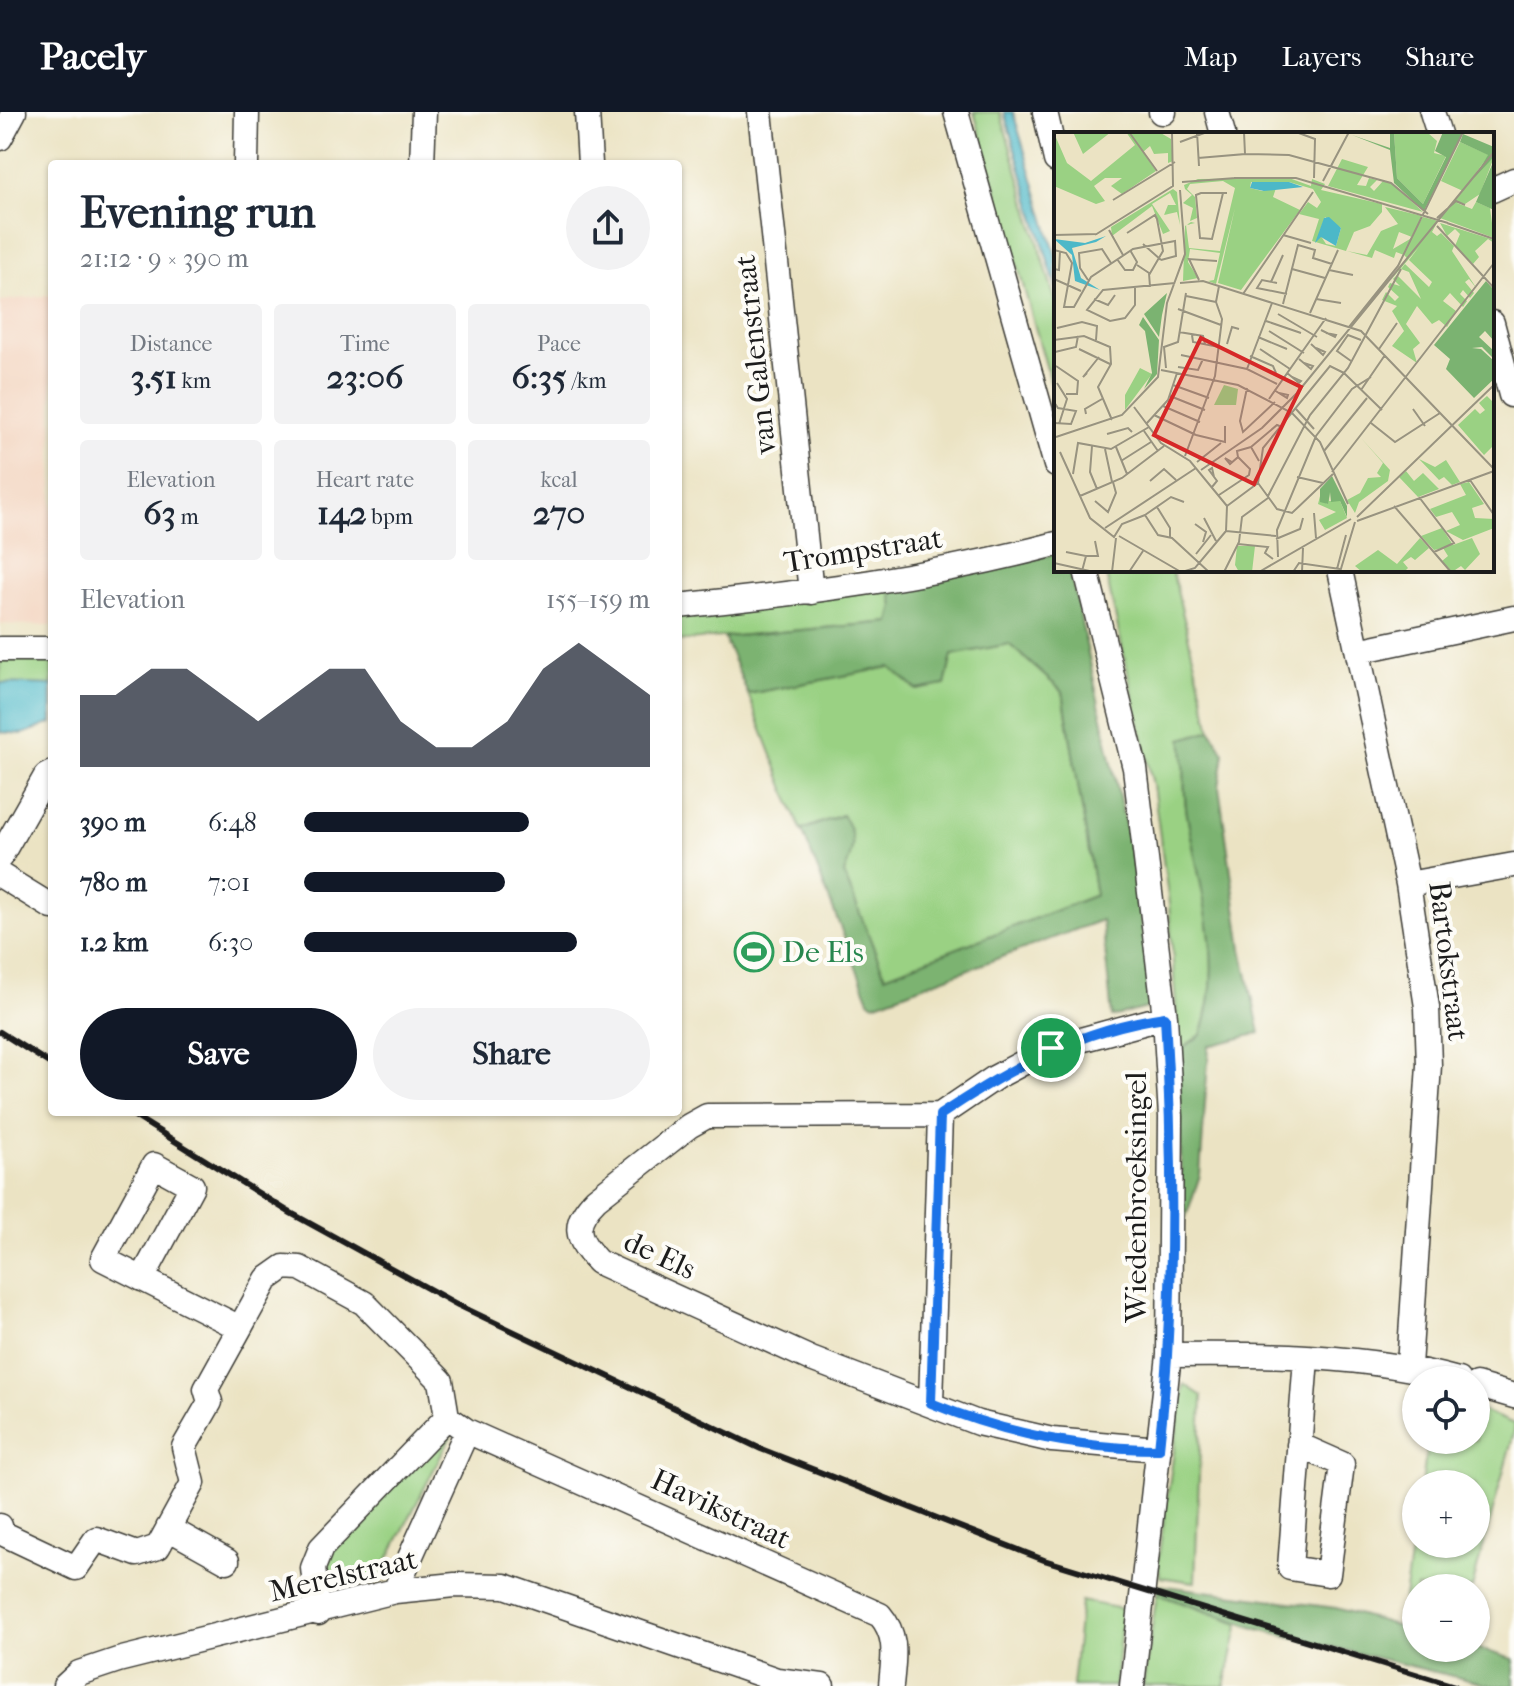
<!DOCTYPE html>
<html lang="en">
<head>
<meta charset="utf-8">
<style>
	body { margin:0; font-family:"IM FELL French Canon",serif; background:#f2f2f3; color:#1f2937; height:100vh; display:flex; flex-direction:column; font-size:30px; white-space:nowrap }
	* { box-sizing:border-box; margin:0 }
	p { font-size:26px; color:#747a83 }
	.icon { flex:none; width:44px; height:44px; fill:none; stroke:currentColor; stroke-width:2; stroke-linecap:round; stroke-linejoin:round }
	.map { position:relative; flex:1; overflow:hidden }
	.sheet { position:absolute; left:48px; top:48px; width:634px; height:956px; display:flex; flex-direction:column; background:#fff; border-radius:8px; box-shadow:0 2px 6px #0004 }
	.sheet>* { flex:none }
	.buttons { position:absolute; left:1402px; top:1254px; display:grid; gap:16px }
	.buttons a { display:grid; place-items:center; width:88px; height:88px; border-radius:50%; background:#fff; box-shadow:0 2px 6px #0004; font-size:40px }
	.pin { position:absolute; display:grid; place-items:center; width:68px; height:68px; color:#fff; margin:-34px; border:4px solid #fff; border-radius:50%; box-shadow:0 2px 8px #0007 }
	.round { display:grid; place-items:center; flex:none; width:84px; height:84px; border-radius:42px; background:#f2f2f3 }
	.headline { display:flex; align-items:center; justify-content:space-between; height:136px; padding:0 32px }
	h1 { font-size:44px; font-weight:700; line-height:60px }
	.stats { display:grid; grid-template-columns:repeat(3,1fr); gap:12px; height:136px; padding:8px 32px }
	.stats div { display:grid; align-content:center; border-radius:8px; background:#f2f2f3; text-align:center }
	.stats b { font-size:34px; font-weight:700 }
	.stats small { font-size:22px; font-weight:400 }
	.stats p { font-size:22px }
	.chart { height:224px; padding:16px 32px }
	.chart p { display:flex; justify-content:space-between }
	.chart svg { width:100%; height:144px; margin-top:8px; fill:#111827; opacity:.7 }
	.primary-button { display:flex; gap:16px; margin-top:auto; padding:16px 32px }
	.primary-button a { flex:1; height:92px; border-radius:48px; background:#111827; color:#fff; font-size:32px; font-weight:700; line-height:92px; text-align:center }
	.primary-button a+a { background:#f2f2f3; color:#1f2937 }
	ul { padding:0 32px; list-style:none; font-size:26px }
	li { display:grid; grid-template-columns:128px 96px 1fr; align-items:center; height:60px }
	li i { height:20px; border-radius:10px; background:#111827 }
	header { display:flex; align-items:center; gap:48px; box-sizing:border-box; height:112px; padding:0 40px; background:#111827; color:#fff }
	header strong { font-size:38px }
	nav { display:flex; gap:44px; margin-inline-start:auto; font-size:28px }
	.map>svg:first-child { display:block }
	.built { fill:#f3d4bf }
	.green { fill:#9ad183; stroke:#5b7650; stroke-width:2 }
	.forest { fill:#7bb371; stroke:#4c6846; stroke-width:2 }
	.water { fill:#4cb8c8; stroke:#346a72; stroke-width:2 }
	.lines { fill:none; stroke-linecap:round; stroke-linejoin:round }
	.minor-casing { stroke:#3b3a35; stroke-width:27 }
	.minor { stroke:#fff; stroke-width:24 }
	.rail { stroke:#1c1c1c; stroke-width:6 }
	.route-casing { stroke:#fff; stroke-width:16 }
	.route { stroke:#1a73e8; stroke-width:10 }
	.labels { text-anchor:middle; stroke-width:8; stroke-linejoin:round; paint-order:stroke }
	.street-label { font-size:30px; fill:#1c1c1c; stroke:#fdfcf7 }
	.leisure-label { font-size:30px; fill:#27864d; stroke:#fdfcf7; text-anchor:start }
	.inset-road { fill:none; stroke:#989380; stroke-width:2 }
	.view { fill:#d62828; fill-opacity:0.15; stroke:#d62828; stroke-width:4 }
	.inset-edge { fill:none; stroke:#1c1c1c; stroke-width:4 }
</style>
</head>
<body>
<header>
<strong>Pacely</strong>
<nav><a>Map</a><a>Layers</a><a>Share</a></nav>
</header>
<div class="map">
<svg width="1514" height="1574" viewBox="0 0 1514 1574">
	<rect width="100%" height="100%" fill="#fdfcf7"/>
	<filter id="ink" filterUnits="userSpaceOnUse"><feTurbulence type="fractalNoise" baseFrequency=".0125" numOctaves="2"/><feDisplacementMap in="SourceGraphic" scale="16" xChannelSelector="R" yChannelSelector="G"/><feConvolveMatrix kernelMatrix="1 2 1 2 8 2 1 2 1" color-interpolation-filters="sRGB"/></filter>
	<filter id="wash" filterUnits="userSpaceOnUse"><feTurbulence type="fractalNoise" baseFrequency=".006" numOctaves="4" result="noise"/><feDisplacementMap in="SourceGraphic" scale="32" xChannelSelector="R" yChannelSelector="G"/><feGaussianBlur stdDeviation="1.8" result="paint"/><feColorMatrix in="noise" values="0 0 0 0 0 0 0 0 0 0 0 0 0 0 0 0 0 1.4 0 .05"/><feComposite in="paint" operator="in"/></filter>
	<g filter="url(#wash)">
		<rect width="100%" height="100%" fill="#ebe3c3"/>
		<path class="built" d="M52,183v331l-52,-2v-323z"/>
		<path class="green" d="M974,0h26l56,191v98z
			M1105,458h67l39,160 -28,10c3,22 0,45 3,68 12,75 42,152 15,227l-22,15 -10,-146 -16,-119z
			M890,475l4,19 -4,16 -212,19v-29z
			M1009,532l54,48 33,203 -211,81 -41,-102 -2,-59 -41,15 -53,-136 142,-27 27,23 28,-5 7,-30z
			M52,545v28l-52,-2v-25z
			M1184,1272l18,12 -7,186 -35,-5 -2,-17z
			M1476,1296l38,16v8l-42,156h-56v38l-16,-4 16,-102v24h60v-60h-54l6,-44h48z
			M444,1321l7,3 -72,141 -54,11 -1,-32z
			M1157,1482l82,29 -14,63h-82z
			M1081,1489l42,8 -8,77h-43z"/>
		<path class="forest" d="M1056,442v16h14l65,300 16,133 -4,5 -35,9 -10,-97 -228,84 -5,-4 -67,-170 40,-15c16,22 11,36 2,59l41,102 211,-81 -33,-203 -54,-48 -57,11 -7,30 -28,5 -27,-23 -142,27 -24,-57 166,-15 4,-16 -4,-19z
			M1211,618l13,23 -5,34 23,162 18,84 -51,13 -9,129 -18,54 -3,-179 22,-15c27,-75 -4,-152 -15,-227 -3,-23 0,-46 -4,-69z
			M1158,1473l178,23 80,23v17h60l38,11v27h-21l-235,-57 -101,-35z"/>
		<path class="water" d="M1004,0h9l43,144v32z
			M0,571l52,2v38l-29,11 -23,-2z"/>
	</g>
	<g filter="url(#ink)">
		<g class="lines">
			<g class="minor-casing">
				<path id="minor" d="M587,0l3,52
					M760,0l51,480
					M956,0l100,353
					M1045,0l11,48
					M1161,0h3
					M1217,0l6,22
					M1432,0l7,22
					M0,26l14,-26
					M246,52l1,-52
					M422,52l2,-52
					M1492,78l22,-10
					M1492,211l19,72
					M1086,458l49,198 30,249 6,100 -2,238 -37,331
					M1340,458l68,314 19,123 2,58 -20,301
					M678,494c127,-13 254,-29 378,-62
					M0,537h52
					M1358,539l156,-33
					M0,745l46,-81 6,-3
					M0,763l52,32
					M1408,772l106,-19
					M142,1167l50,-93 -38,-21 -51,94 135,68
					M1169,1243c96,-1 197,-1 289,25
					M1476,1273l38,11
					M931,1291l9,-288
					M1299,1333l43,19 -14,110 -38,-6 16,-210
					M1159,1337l-107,-9 -74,-17 -167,-64 -213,-97c-22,-24 -27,-38 -2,-63l93,-73 18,-10 233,-1 56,-38 55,-29 114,-31
					M0,1414l2,7 74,35 20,-29 41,15 21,-7 35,-64 -9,-36 26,-45 -4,-13 61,-110 17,-12 16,1 64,35 77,78 6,36
					M168,1416l59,33
					M395,1479l72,-160
					M318,1501l-5,-45 8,-20 126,-131 20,14 413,184c19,22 13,44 11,71
					M65,1574l14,-13 39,-13 277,-69 60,-6 50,1 272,94 45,6"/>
			</g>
			<use href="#minor" class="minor"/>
			<path class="rail" d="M0,920l52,33
				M128,1000l161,100 169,93 303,144 283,111 411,126"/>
		</g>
	</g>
	<g class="lines" filter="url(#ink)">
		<g class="route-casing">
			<path id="route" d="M1165,905c9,144 10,289 -6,432 -78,0 -156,-16 -228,-46l9,-288c70,-47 140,-86 225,-98z"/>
		</g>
		<use href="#route" class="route"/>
	</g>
	<defs>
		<g id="stadium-ring" transform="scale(2)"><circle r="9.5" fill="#fdfcf7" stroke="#2e9e5b" stroke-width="1.5"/><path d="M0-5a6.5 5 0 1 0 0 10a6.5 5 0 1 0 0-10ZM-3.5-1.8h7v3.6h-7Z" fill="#2e9e5b"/></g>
	</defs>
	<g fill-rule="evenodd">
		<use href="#stadium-ring" x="754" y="840"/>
	</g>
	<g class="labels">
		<g class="street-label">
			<text transform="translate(755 243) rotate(-96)" y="10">van Galenstraat</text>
			<text transform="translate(863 438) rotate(-9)" y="10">Trompstraat</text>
			<text transform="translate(1449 849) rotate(83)" y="10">Bartokstraat</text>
			<text transform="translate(1136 1085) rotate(-90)" y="10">Wiedenbroeksingel</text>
			<text transform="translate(660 1143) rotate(25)" y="10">de Els</text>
			<text transform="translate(721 1397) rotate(25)" y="10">Havikstraat</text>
			<text transform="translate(343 1463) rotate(-13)" y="10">Merelstraat</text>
		</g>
		<g class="leisure-label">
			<text x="782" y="850">De Els</text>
		</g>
	</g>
	<g transform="translate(1054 20)">
		<rect width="440" height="440" fill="#ebe3c3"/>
		<path d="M19,0h38l-28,22zM72,0h33l12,7 2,22 -5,2v-10l-14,1 -4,-8 -7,6 13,19 -34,23 -11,-8 11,-8h-17l-11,8 11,15 -9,3 -42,-18v-53l13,30 24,18 44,-36zM340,0l34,1 9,8 -3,12 12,3 -23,48 -26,-26zM406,10l29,13 -16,22 21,-20 -14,37 -15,10 -8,-1 15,6 4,-7 14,6 4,30 -54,-20 23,-27 -22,-10zM288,27l26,8 -11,18 9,1 3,-8 8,2 -7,7 4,4 9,-10 10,3 30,28 -95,-26zM235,46l22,8 1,-7 13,5 -4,6 61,14v8l-12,14 -16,6 -8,19 -34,-10 7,-22 -20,-5 9,-12 9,6 4,-6 -8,-13 -24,-7h-38l-1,6 12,3 14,-3 -3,9 27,13 -59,80 -23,-7 17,-75 -19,76 -8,-3 6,-1 6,-27 -30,-4 -2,13 10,16 -15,3 2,-55 6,-4 4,1 -9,2 3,23 31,3 15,-63 -12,-7 -33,3 -3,5 8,8 2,21 -7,3 3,-13 -10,-5 9,-8 -7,-6 -1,-4 14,-6zM271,85l16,11 -5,18 -10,-2 -7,-11zM119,57l4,3 3,33 -3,-13 -13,3 4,-10h8l-6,-12 -18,11 18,27 -7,3 -11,-28 -40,30 -1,-9zM331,75l37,9 -10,21 -13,-5 -6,17 17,-10 13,-22 15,4 -6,11 5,4 4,-3 13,13 -2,5 25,38 -8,-10 -4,3 9,11 -4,5 -7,-8 -3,4 7,7 -4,6 -13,-14 -7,8 13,10 -9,16 -8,-7 -7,4 -15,-18 -11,18 14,19 -7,6 4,14 -25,-17 12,-15 -12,-20 5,-5 -15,-6 4,-8 9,9 4,-4 -11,-10 2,-4 10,3 -7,-7 4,-4 24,24 -12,-27 -8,-3 4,-5 24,23 3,-5 -23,-22 10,-13 -29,34 17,-23 -3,-3 -8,-3 -2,6 -19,-8 -3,8 -25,-7 20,4 14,-24 17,-7zM386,91l54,17v3l-6,-4 -13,12 4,6 -6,7 -18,-18 5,-12 -5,-5 -8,7zM86,236l12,6 -27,36v-15zM170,253l14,4 -2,16h-22zM433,264l7,7v42l-10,10 -26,-30 17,-16 5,5 5,-4 -6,-7zM307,306l29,32 -2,11 -29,21 -4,11 -8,-13 13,-7 8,-15 13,-1 -4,-4 6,-10zM365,327l16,8 11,-7 14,22 -8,3 -8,-8 -5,3zM352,339l8,10 9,-8 16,16 -21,8 -19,-20zM415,350l15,22 -12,4 3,10 19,1v9l-31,12 -17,-9 14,-6 -8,-13 -16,5 -6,-8 36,-14 -6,-11zM276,359l-1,10h11l7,17 -22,12 -6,-10 17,-8 -18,-8 3,-12v9l7,3 -2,-7zM388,396l11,17 19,-7 8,16 -15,16 -4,-4 -9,6 -10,-11 6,-5 -5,-8 -9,2 -13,-14zM366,406l9,10 -14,12 -4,-3 -8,5 5,6 -4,4h-42l-7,-6 23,-16 19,14zM183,414h18l-3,26h-13l-4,-7z" fill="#9ad183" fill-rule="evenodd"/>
		<path d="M336,0h4l3,46 26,26 23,-47 -11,-6 8,-19h20l-39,79 -30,-28 -4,-33 -38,-15 38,13zM409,2l31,13v10l-20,21 14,-23 -28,-13zM440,28l-1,11 1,39 -18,-8zM432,149l8,9v51l-9,-10 -6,6 15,14v8l-12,-12 -10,1 9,1 13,12v18l-20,19 -28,-29 4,-10 -16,-14zM113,161l-5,22 -3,22 -15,-23zM89,185l16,23 -2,34 -13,15 8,-16 -7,-42 -6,-6zM278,344l15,30v11l-7,-16 -9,1 -1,-10 -2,12 -8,-2v-13z" fill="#7bb371"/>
		<path d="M198,50h37l14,5 -39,4 -14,-3zM275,85l12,11 -5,18 -15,-9 -6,6 9,-25zM52,104l-10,6 -24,6 9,30 19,12 -25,-9 -3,-26 -18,-16 31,4z" fill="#4cb8c8"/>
		<path class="inset-road" d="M75,0l28,39M143,0l2,34M242,0l19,7 -1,39M126,10l27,-10M191,22l44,1 102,28 37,31M144,26l47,-4 -1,-22M180,46h62l152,45M269,49l26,-49M128,50l54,-4M169,61l-11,46 -12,-1 -4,-43 5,-2h26M59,68l62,-38M383,86l19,-17 9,4M393,91l47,16M383,94l57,62M55,98l14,25M73,101l28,-18 2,4 6,32 -14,24M0,103l43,-1M41,103l78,-49 -1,-54M229,103l28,8M89,112l18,16M0,118l12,3 6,10 -8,44h10l17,-30 42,-28 42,-8 1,15 -15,4M63,127l8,11h8l4,-8 -7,-12M83,133l12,8 1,14M0,137l5,1 1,-19M238,137l33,9M275,138l24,5M0,147l27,12M34,148l-8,-12 -1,-15 23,-4 9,14M145,148l-10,-21 28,2M217,150l12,-27M126,151l23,-2 158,50 133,138M223,151l-15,-3 -5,8 30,6M81,156v17l-10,13 -15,3 -23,-11 16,-20 72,-7M189,162l70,-102M132,164l30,6M40,167l14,6 7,-10M262,167l25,4M229,172l15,-59 17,5 -2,8 19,6M124,177l43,16M256,181l28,-63M224,182l39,23M212,189l35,12M295,195l49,-61 65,-134M3,196l25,-6 15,4 -1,14M267,198l14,7 1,-2 -10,-2M215,199l35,22M125,200l24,4 2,8M138,203l1,7 26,5M204,205l29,12M0,208l30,-4 26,11 1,17 -13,23 14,33M173,212l5,-17 7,2M257,212l12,11 2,-3 -9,-4M25,217l31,15M206,217l30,20M325,217l18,-26M1,220l21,-5 2,-11M127,223l66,14 30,15M196,224l23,10 3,7M245,227l12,10 2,-3 -9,-3M297,229l-14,-10 11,-16 13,5M2,234l22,15 -1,13h-11M124,235l20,3 5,-11M112,236l-2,-21 14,-5 8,-49M193,237l25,-66M107,238l77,15 54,28 28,29 28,62M33,241l-4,4 16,-20M233,241l5,4 7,6 2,-2 -9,-4M290,241l38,37M3,251l10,16 -8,25M119,253l36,13M193,256l-7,33 3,11 32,-30M220,258l13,8 1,-3 -9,-2M307,258l24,-35M116,264l35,14M215,267l57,-81M0,270l4,6 18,3 -5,13 -17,-1M109,274l37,16M80,275l27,36 29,18 37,45M242,277l18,20M32,282l-1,-5 17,-10M100,283l42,20M364,284l-5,-7 12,17M93,291l21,-23 9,-27M317,291l24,19 45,-29M90,299l14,20M53,302l21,-6 4,4M142,303l29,7v-16M2,305l66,-22 36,-38 9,-74 18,-49 -5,-64M38,314l-2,26 7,17M62,315l11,27M51,317l7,33M270,319l43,-53M6,320l30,66 24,19 8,-13 23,-9M131,324l30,-80 7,-57 -6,-17 3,-16M67,329l30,-19M205,329l-8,-14 26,-22 5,2M143,330l24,-19M178,330l-7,-4 5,6 8,-7 -1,-6 14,-4M147,338l61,-42 35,-35 197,-241M278,340l162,-209M19,342l5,-31 33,6 38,-22M243,345l26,6M416,348l24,35M96,349l14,-12 12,11M204,351l5,-35 67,-82 14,7M204,351l19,26 15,4 41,-39M158,355l5,-6 -8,-11 3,-2 2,9M165,363l30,-20 1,-6 -12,-12M26,364l42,-18 42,-32M214,364l42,-81 38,-47 53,-99M365,365l35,46 -20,9M41,369l13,11 8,-19 -3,-11M173,374l31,-23M340,374l57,66M103,375l13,21v9M260,381l2,25M91,383l13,20 14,3 37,34M91,383l26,-18 13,5M303,385l137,-132M150,386l12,23M303,389l137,-50M141,392l11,8 -3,10M51,396l91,-60M172,399l50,5M65,404l62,36M222,407l24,-10 3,-11M184,412l30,3 -3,6 8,6M12,420l20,4 -4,15M142,422l15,-19M32,424h12l-3,-15M224,425l-1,-27 39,-94 36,-47 19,-12M0,431l40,9M283,437l9,-34M58,440l4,-34M75,440l14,-21M128,440l13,-4 31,-37 1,-25M170,440l15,-30 3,-25 26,-19M205,440l92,-53M239,440l6,-9 41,6M248,440l1,-24M286,440l15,-50"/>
		<path class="view" d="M147,206l100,49 -47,97 -100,-49z"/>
		<rect width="440" height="440" class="inset-edge"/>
	</g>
</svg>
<div class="buttons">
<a><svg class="icon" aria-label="locate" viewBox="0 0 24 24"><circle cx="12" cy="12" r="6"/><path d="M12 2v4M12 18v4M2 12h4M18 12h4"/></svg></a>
<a>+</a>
<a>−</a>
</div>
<div class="pin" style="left:1051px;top:936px;background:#1e9e55"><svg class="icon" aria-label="arrive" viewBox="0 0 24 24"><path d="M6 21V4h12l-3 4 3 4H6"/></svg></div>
<section class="sheet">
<div class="headline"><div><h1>Evening run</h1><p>21:12 · 9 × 390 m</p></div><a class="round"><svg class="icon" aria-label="share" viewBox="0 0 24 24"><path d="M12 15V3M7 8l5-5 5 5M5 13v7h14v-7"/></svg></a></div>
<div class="stats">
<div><p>Distance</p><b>3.51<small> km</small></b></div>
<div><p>Time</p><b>23:06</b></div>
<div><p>Pace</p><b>6:35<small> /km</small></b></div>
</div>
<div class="stats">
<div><p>Elevation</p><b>63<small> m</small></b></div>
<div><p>Heart rate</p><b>142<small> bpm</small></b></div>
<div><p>kcal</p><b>270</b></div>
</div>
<div class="chart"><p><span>Elevation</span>155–159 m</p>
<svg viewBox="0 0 160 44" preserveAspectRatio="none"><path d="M0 44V22L10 22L20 14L30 14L40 22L50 30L60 22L70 14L80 14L90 30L100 38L110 38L120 30L130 14L140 6L150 14L160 22V44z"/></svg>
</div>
<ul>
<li><b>390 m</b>6:48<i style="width:65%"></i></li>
<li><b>780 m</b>7:01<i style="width:58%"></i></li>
<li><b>1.2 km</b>6:30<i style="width:79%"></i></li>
</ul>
<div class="primary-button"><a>Save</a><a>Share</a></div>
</section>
</div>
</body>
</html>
